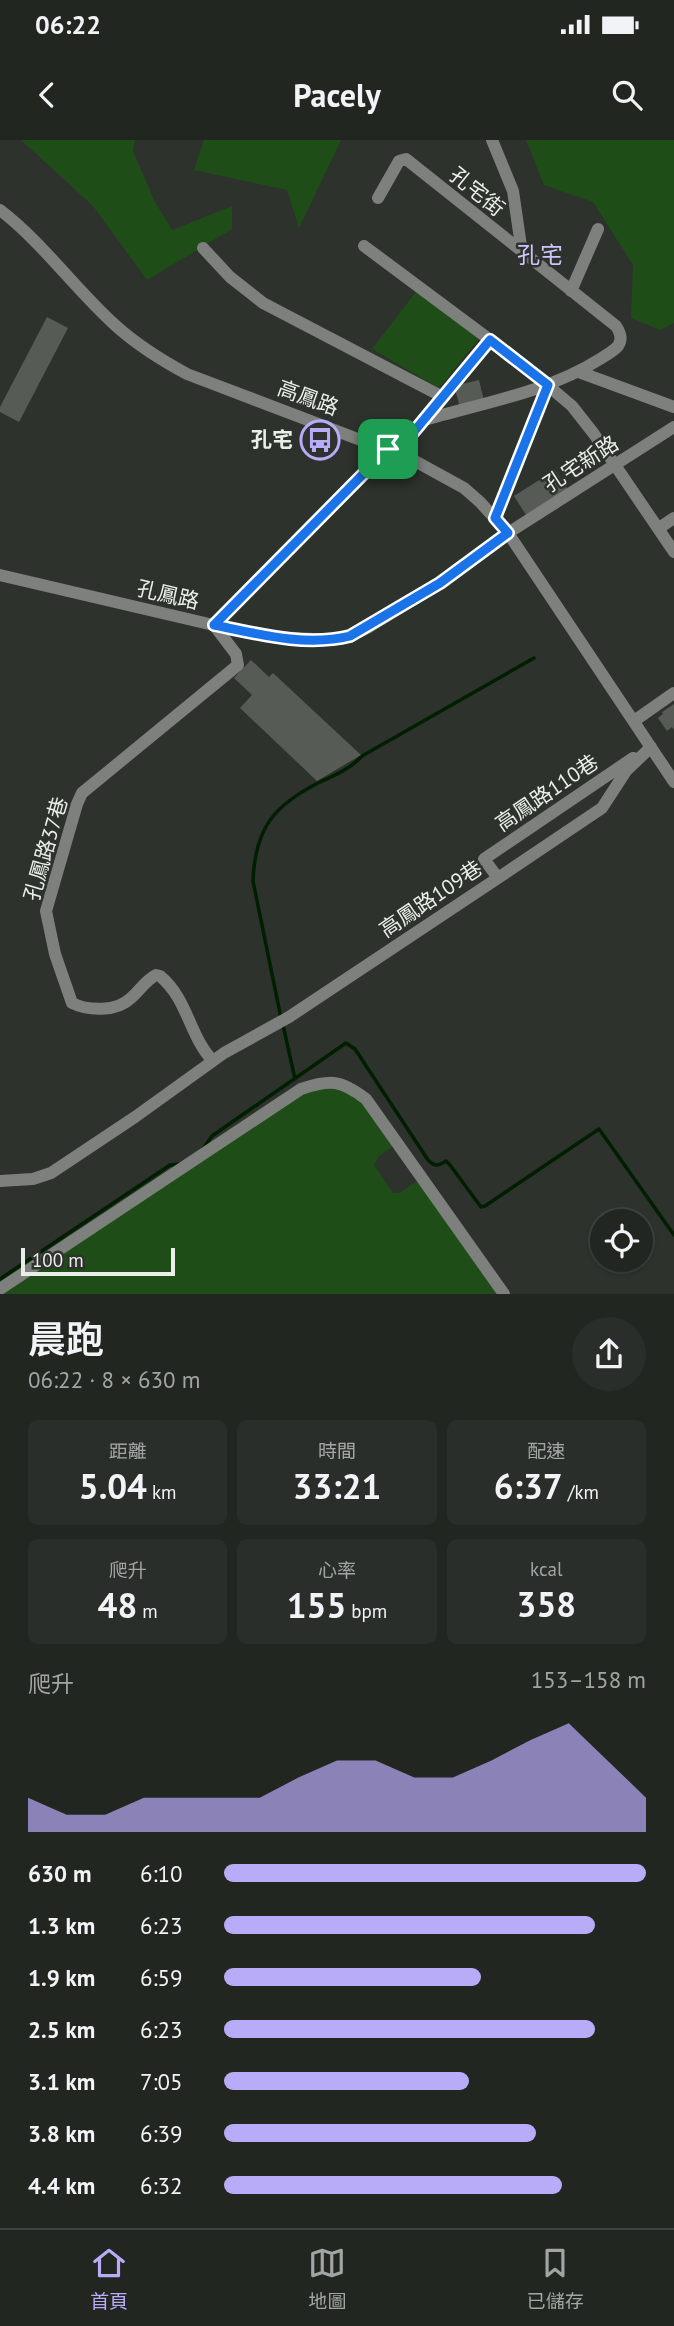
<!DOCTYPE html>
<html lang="zh-TW">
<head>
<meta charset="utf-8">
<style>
	body { margin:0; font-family:"PT Sans","Noto Sans TC",sans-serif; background:#2a2e2a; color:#f1f3f6; height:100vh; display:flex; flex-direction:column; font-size:26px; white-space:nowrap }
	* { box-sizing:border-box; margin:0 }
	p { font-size:23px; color:#a2a5a5 }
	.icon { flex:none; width:38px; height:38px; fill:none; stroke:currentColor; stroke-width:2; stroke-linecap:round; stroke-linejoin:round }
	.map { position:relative; height:1154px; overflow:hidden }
	.drawer { display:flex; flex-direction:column; background:#222621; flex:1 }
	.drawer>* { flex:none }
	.tools { position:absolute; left:590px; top:1069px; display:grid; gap:14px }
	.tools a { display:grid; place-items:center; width:63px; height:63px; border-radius:50%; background:#222621; box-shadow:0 2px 5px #0004,0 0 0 2px #3f433f; font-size:35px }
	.scale { position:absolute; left:21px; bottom:18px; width:154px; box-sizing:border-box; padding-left:7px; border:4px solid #eaeee9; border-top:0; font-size:19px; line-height:24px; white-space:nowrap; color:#eaeee9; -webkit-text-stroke:5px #2d322c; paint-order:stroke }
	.pin { position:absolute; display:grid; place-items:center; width:60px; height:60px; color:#fff; margin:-30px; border-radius:14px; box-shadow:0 4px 10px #0006 }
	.round { display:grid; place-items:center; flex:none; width:74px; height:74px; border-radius:37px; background:#2a2e2a }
	.overview { display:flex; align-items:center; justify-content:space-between; height:119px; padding:0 28px }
	h1 { font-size:38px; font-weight:600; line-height:52px }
	.metrics { display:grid; grid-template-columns:repeat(3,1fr); gap:10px; height:119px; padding:7px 28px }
	.metrics div { display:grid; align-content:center; border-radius:10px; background:#2a2e2a; text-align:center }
	.metrics b { font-size:35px; font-weight:600 }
	.metrics small { font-size:19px; font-weight:400 }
	.metrics p { font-size:19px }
	.chart { height:196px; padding:14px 28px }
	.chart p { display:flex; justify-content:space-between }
	.chart svg { width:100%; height:126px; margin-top:7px; fill:#b8abf7; opacity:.7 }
	ul { padding:0 28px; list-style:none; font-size:23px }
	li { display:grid; grid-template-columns:112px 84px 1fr; align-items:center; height:52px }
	li i { height:18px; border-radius:9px; background:#b8abf7 }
	.status { display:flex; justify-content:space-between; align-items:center; height:49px; padding:0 35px; background:#222621; direction:ltr }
	.status svg { height:19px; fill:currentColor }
	header { display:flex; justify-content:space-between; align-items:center; height:91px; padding:0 28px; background:#222621; font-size:32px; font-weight:600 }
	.tabs { display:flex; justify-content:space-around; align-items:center; height:98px; border-top:2px solid #3f433f; background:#222621; font-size:19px; color:#a2a5a5 }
	.tabs a { display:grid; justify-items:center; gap:4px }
	.tabs .selected { color:#b8abf7 }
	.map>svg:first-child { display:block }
	.green { fill:#1f4d18 }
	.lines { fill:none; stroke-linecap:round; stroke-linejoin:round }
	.stream { stroke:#001e00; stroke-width:3.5 }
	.building { fill:#565c55 }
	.minor { stroke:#7d807d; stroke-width:12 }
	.route-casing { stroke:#fff; stroke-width:14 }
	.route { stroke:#1a73e8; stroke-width:9 }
	.labels { text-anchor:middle; stroke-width:5; stroke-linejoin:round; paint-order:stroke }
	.street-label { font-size:21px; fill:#eaeee9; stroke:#2d322c }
	.poi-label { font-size:21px; font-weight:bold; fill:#eaeee9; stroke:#2d322c; text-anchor:end }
	.neighbourhood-label { font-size:23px; fill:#cdc5ff; stroke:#2d322c }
</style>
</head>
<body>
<div class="status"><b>06:22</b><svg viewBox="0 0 49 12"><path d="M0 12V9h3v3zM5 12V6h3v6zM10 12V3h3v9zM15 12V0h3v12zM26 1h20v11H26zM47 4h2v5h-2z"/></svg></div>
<header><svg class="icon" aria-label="back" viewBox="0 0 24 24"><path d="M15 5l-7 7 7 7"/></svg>Pacely<svg class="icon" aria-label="search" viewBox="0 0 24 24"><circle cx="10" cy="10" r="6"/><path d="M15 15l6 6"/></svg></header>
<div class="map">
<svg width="674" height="1154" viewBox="0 0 674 1154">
	<rect width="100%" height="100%" fill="#2d322c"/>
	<path class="green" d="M21,0h114l-2,11 21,49 18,30 60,-24v23l-85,51 -54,-74z
		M204,0h137l-42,88 -12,-38 -93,-20z
		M526,0h148v183l-14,7 -29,-12 2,-53 -40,-63 -49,-17z
		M418,149l63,47 -42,52 -67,-39z
		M323,945l25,6 17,14 30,40 -16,11 -5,9 19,28h6l20,-13 79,114h-498l302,-202z"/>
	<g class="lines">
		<path class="stream" d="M281,878l-28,-137c2,-53 21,-76 67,-99 15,-7 30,-13 42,-26l172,-98
			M283,885l12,54
			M203,1009l9,-13 134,-93 9,6 73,111c7,7 10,6 18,1l4,4 31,42 4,-1 114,-77 75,106
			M0,1139l170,-114 9,-1"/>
	</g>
	<path class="building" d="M47,177l21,11 -49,94 -19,-10v-5z
		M479,240l5,21 -24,6 -6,-21z
		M555,330l14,21 -41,27 -14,-22z
		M251,520l18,17 4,-4 88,82 -44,26 -77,-73 12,-13 -18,-17z
		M674,564v26l-2,-3 -5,4 -9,-13 5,-4 -1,-2z"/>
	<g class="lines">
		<path class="minor" d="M492,0l21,51 9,62
			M378,58l21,-37 7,-2 210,167c4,6 7,13 2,20 -4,5 -12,9 -18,13 -52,33 -117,44 -176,61
			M0,70c43,33 75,79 115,115 22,20 46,35 72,49l226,86 51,28 16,14 28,31 166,249
			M364,106l161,120 47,40 22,28 80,118
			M203,108l27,29 33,26 180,94
			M571,151l27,-62
			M579,232l95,35
			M397,312l93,-112
			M495,378l53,-133
			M659,388l15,-10
			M0,435l222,52 53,10 58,3 17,-4 19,-9 71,-44 68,-50 166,-106
			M634,581l40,-28
			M498,738l-14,-19 149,-101
			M213,921c-24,-25 -25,-62 -53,-85l-4,-1c-11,6 -16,15 -25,23 -14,14 -43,13 -59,5l-17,-49 -9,-43 31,-107 5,-11 156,-128 -2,-11 -22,-29 174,-176
			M0,1041l33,-2 18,-6 84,-56 89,-64 65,-36 209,-139 104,-70 24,-37 25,-24
			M0,1149l301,-200c30,-10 40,-9 65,10l138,195"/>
	</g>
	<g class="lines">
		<g class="route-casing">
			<path id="route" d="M490,200l58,45 -53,133 13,15 -68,50 -90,53c-44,11 -92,-2 -136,-11l174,-176 9,3z"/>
		</g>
		<use href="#route" class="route"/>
	</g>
	<defs>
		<g id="bus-ring" transform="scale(2.0125)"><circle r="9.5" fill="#2d322c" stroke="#b8abf7" stroke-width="1.5"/><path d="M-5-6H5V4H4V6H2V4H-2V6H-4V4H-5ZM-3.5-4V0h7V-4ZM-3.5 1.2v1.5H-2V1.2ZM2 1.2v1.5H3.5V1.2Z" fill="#b8abf7"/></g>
	</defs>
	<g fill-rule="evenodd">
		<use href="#bus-ring" x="320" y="300"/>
	</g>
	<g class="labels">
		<g class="street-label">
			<text transform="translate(477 52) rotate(39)" y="7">孔宅街</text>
			<text transform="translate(308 258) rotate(20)" y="7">高鳳路</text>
			<text transform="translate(581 324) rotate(-33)" y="7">孔宅新路</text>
			<text transform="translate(168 455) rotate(13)" y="7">孔鳳路</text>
			<text transform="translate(547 653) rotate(-34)" y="7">高鳳路110巷</text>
			<text transform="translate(46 709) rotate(-74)" y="7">孔鳳路37巷</text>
			<text transform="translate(431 759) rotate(-34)" y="7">高鳳路109巷</text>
		</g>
		<g class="poi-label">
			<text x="293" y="307">孔宅</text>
		</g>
		<g class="neighbourhood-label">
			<text x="540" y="123">孔宅</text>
		</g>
	</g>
</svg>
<div class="tools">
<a><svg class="icon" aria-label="locate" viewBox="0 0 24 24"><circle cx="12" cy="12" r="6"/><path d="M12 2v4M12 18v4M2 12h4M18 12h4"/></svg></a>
</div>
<div class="scale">100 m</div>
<div class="pin" style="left:388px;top:309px;background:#1e9e55"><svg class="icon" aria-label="arrive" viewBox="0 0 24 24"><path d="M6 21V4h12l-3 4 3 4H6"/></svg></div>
</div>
<section class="drawer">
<div class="overview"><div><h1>晨跑</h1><p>06:22 · 8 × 630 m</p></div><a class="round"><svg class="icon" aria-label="share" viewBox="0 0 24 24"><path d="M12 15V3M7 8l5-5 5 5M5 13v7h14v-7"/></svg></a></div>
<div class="metrics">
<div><p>距離</p><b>5.04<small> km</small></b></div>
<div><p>時間</p><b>33:21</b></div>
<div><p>配速</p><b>6:37<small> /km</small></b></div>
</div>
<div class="metrics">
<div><p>爬升</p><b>48<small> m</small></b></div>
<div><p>心率</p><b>155<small> bpm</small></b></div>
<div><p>kcal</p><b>358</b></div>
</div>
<div class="chart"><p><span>爬升</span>153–158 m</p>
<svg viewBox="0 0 160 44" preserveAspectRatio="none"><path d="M0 44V32L10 38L20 38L30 32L40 32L50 32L60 32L70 25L80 19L90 19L100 25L110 25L120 19L130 12L140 6L150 19L160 32V44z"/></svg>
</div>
<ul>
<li><b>630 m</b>6:10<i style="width:100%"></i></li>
<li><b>1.3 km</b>6:23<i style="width:88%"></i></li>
<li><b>1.9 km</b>6:59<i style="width:61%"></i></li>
<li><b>2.5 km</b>6:23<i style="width:88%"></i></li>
<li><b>3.1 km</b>7:05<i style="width:58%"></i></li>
<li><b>3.8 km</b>6:39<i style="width:74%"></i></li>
<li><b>4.4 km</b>6:32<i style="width:80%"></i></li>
</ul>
</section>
<nav class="tabs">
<a class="selected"><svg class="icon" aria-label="home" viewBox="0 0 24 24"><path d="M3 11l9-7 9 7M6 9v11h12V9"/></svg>首頁</a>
<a><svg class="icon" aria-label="map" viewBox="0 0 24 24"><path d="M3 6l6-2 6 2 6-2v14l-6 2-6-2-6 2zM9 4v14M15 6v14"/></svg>地圖</a>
<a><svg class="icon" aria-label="saved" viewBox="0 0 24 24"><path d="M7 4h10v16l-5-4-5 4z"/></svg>已儲存</a>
</nav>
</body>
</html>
